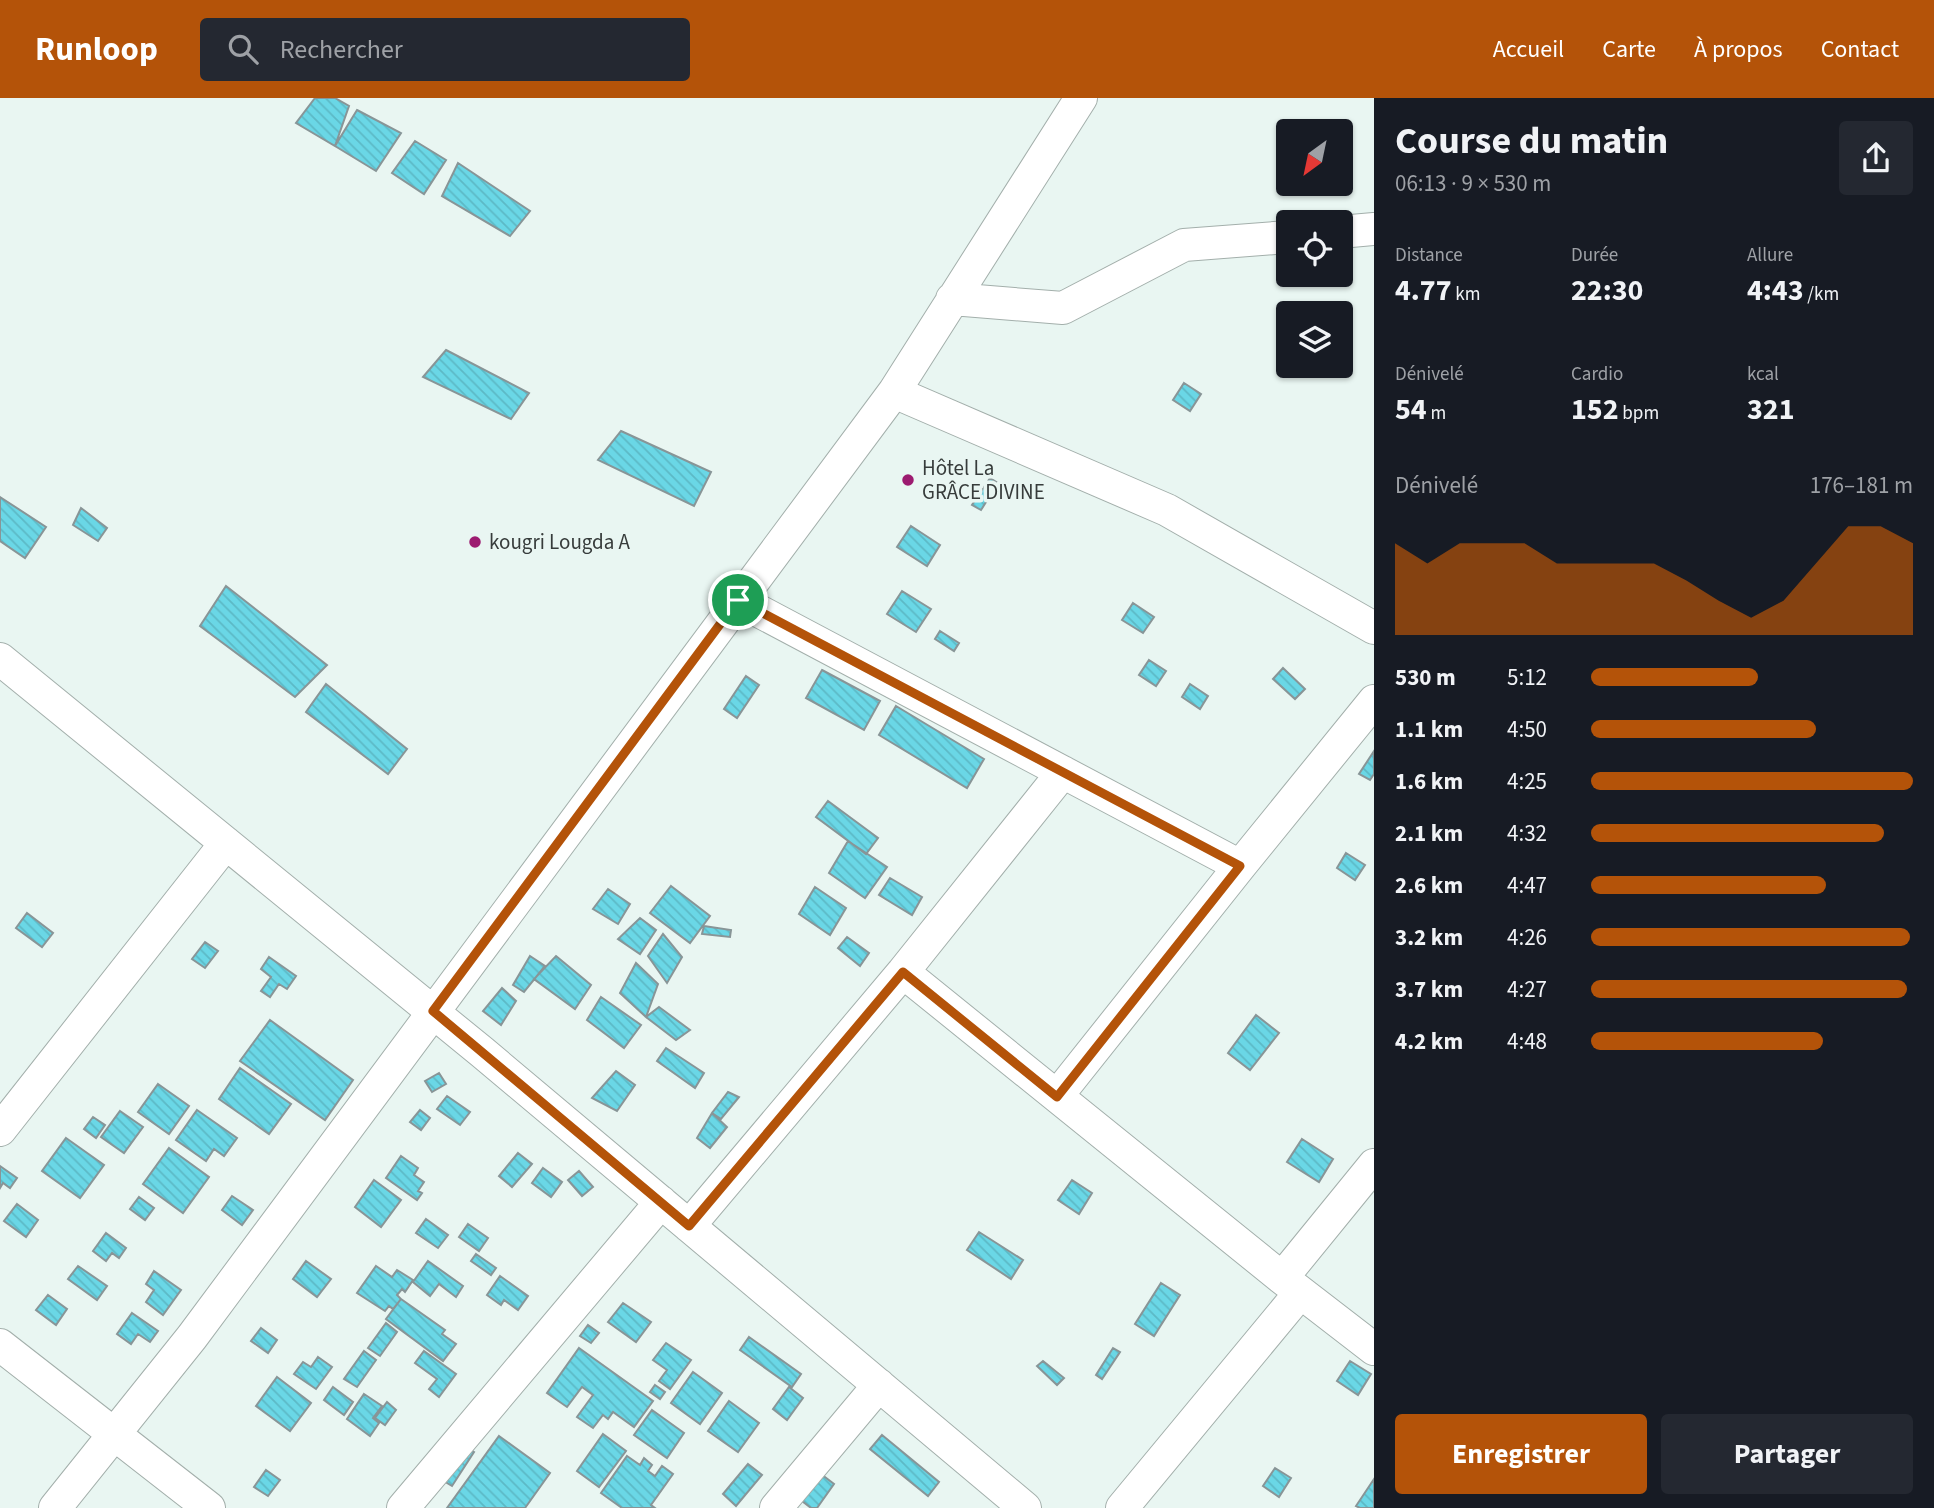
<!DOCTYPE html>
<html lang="fr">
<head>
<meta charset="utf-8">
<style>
	body { margin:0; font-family:"Source Sans 3",sans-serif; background:#242831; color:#f1f3f6; height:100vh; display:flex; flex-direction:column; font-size:26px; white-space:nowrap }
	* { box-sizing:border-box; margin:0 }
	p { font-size:23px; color:#9ea1a6 }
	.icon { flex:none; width:38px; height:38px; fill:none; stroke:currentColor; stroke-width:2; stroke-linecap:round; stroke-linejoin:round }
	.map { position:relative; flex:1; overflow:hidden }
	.drawer { display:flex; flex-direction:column; background:#171b24; width:560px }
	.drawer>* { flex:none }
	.needle { width:46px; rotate:213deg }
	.controls { position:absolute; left:1276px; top:21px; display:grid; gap:14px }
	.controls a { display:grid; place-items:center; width:77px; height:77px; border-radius:7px; background:#171b24; box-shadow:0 2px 5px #0004; font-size:35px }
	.pin { position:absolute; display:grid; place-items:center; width:60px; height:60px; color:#fff; margin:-30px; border:4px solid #fff; border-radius:50%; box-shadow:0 2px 7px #0007 }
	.round { display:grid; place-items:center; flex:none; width:74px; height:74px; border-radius:7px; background:#242831 }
	.overview { display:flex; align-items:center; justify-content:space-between; height:119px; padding:0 21px }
	h1 { font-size:38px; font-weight:700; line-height:52px }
	.metrics { display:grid; grid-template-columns:repeat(3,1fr); gap:10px; height:119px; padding:7px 21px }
	.metrics div { display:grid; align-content:center }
	.metrics b { font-size:30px; font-weight:700 }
	.metrics small { font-size:19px; font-weight:400 }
	.metrics p { font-size:19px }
	.chart { height:196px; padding:14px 21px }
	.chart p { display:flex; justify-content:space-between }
	.chart svg { width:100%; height:126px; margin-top:7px; fill:#b45309; opacity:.7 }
	.button { display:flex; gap:14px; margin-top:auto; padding:14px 21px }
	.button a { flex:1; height:80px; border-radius:7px; background:#b45309; color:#fff; font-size:28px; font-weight:700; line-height:80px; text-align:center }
	.button a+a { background:#242831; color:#f1f3f6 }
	ul { padding:0 21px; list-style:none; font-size:23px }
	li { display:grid; grid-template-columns:112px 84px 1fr; align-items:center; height:52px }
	li i { height:18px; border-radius:9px; background:#b45309 }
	header { display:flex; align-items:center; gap:42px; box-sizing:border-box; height:98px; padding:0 35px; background:#b45309; color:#fff }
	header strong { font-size:33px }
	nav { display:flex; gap:38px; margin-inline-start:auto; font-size:24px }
	.search { width:490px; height:63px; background:#242831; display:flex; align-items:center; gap:18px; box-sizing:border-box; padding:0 24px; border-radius:7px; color:#9ea1a6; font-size:26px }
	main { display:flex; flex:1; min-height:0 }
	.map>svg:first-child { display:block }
	.building { fill:url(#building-back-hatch); stroke:#889597; stroke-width:2 }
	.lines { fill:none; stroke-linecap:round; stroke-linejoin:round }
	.street-casing { stroke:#a3afab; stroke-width:34 }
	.street { stroke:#fff; stroke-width:32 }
	.route-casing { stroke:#fff; stroke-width:14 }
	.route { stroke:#b45309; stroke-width:9 }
	.poi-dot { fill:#9c1b70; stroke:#e9f6f2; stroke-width:2.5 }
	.labels { text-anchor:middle; stroke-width:7; stroke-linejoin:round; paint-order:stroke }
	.poi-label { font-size:21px; fill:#373c3b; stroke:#e9f6f2; text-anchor:start }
</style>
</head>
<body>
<header>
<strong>Runloop</strong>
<div class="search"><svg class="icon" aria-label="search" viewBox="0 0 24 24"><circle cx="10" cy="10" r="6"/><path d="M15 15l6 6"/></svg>Rechercher</div>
<nav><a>Accueil</a><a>Carte</a><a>À propos</a><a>Contact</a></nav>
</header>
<main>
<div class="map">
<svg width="1374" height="1410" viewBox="0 0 1374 1410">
	<defs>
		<pattern id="building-back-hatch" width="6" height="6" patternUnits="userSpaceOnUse" patternTransform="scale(1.75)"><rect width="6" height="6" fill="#6ad7e6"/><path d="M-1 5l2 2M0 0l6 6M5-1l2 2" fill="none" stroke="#5cb9c6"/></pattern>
	</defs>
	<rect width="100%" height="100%" fill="#e9f6f2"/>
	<path class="building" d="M315,0h20l14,8 -14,40 -39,-23z
		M357,12l44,23 -25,38 -41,-25z
		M415,43l31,19 -22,34 -32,-21z
		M458,65l72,48 -20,25 -68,-40z
		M446,252l83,43 -18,26 -88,-42z
		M1184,285l17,11 -11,17 -17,-11z
		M621,333l90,41 -17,34 -96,-46z
		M990,380l8,5 -17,27 -9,-5z
		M0,399l46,30 -21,31 -25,-17z
		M81,410l26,20 -9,13 -25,-16z
		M911,428l29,19 -13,21 -30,-19z
		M226,488l101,79 -32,32 -95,-71z
		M902,493l29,18 -15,23 -29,-18z
		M1133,505l21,14 -11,16 -21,-13z
		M940,533l19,12 -5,8 -19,-12z
		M1149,562l17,11 -10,15 -17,-11z
		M1283,570l22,21 -10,10 -22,-20z
		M822,572l58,31 -16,29 -58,-32z
		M746,578l13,9 -22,33 -13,-9z
		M326,586l81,65 -19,25 -82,-62z
		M1190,586l18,12 -8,13 -18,-12z
		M896,608l88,53 -17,29 -88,-53z
		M1374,653v23l-4,6 -11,-6z
		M828,703l50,37 -12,16 -50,-37z
		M848,743l39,26 -22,31 -36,-25z
		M1346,755l19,12 -10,15 -18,-12z
		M890,780l32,19 -10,18 -33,-20z
		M671,788l39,30 -20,27 -40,-30z
		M815,789l31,21 -16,27 -31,-21z
		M608,791l22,15 -12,20 -25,-15z
		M27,815l26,20 -11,14 -26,-19z
		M640,820l16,12 -16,24 -22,-15z
		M704,828l27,4 -1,7 -28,-3z
		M663,836l19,23 -15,26 -19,-27z
		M847,839l22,16 -9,13 -22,-18z
		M205,844l13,9 -13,17 -13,-9z
		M530,858l15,10 -21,26 -11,-7z
		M556,858l35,29 -16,24 -41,-30z
		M269,859l27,19 -9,13 -8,-5 -9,13 -9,-6 10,-14 -10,-8z
		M636,865l22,21 -12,33 -26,-24z
		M502,890l14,13 -15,24 -18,-14z
		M601,899l40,28 -17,23 -37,-28z
		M659,909l31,23 -14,10 -30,-23z
		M1256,917l23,18 -29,37 -22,-17z
		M270,922l83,60 -28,40 -85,-59z
		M666,950l38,25 -9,15 -38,-27z
		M240,970l51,36 -22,30 -50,-35z
		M616,973l19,14 -18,26 -25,-13z
		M439,975l7,11 -14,8 -7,-11z
		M158,986l31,22 -20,28 -31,-22z
		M728,994l11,5 -18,22 -9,-6z
		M447,998l23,16 -10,13 -23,-16z
		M197,1012l40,28 -13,18 -10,-7 -8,12 -30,-21z
		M420,1012l10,8 -9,12 -11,-8z
		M120,1013l23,16 -19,26 -23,-16z
		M712,1015l15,14 -17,21 -13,-10z
		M93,1019l12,8 -9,13 -12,-9z
		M66,1040l38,27 -24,33 -38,-27z
		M1302,1041l31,20 -14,23 -32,-20z
		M169,1050l40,29 -26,36 -40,-29z
		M518,1055l14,11 -20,23 -13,-11z
		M401,1058l17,12 -4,7 10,7 -6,9 4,2 -5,7 -31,-22z
		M0,1068l17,12 -7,10 -7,-5 -3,5z
		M543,1070l19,14 -11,15 -19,-14z
		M579,1073l14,16 -11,9 -14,-16z
		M374,1082l27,20 -20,27 -26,-20z
		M1072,1082l20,13 -13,21 -21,-14z
		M232,1098l21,14 -11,15 -20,-15z
		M139,1099l15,11 -9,12 -15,-11z
		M17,1106l21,16 -12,17 -22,-16z
		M426,1121l22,16 -10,13 -22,-15z
		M468,1126l20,14 -9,13 -20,-14z
		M979,1134l44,28 -12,19 -44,-29z
		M106,1135l20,15 -7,10 -7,-5 -6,8 -13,-10z
		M476,1156l20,14 -5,7 -20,-14z
		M306,1163l25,18 -14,18 -24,-18z
		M428,1163l35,25 -7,11 -17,-13 -9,12 -17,-14z
		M78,1168l29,20 -10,14 -29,-21z
		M376,1168l16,11 5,-7 16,10 -8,12 -3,-3 -5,6 4,4 -8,10 -4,-3 -4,5 -28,-18z
		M154,1173l27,19 -18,25 -17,-13 8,-12 -8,-6z
		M500,1178l28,20 -10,14 -14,-10 -3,5 -14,-10z
		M1161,1185l19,12 -26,41 -19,-12z
		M48,1197l19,14 -11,16 -20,-15z
		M401,1201l44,31 -3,4 14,10 -13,17 -57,-42z
		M623,1205l28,19 -15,20 -28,-20z
		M132,1215l26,18 -8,11 -12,-8 -7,10 -14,-10z
		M386,1225l11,9 -17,24 -12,-8z
		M588,1227l11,8 -8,10 -11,-7z
		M261,1230l16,12 -9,13 -17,-12z
		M749,1239l52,37 -9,13 -52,-37z
		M666,1245l25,17 -21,29 -11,-8 8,-11 -14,-10z
		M579,1250l74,53 -19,26 -21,-15 -5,7 -5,-4 -10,13 -16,-11 16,-22 -11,-8 -15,20 -20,-14z
		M1113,1250l7,4 -18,27 -6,-4z
		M364,1253l12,9 -19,27 -13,-8z
		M424,1253l32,23 -17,23 -10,-8 8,-10 -22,-16z
		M318,1259l14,10 -16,22 -22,-15 9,-12 8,5z
		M1043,1263l21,17 -7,7 -20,-19z
		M1350,1263l21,13 -13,21 -21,-14z
		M693,1274l29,21 -22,31 -29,-21z
		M277,1279l34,26 -21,28 -34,-25z
		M655,1287l10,7 -5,7 -10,-7z
		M333,1289l20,15 -9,13 -20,-15z
		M789,1289l14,11 -16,22 -14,-11z
		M364,1296l18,12 -9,12 6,5 -9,13 -23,-17z
		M729,1303l30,22 -21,29 -30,-21z
		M387,1304l9,8 -11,15 -10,-7z
		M652,1312l32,23 -17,25 -33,-23z
		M603,1336l23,17 -27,36 -22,-16z
		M882,1337l57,47 -11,14 -58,-47z
		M499,1338l51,37 -25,35h-78z
		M463,1347l11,7 -22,34 -10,-6z
		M627,1358l13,9 4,-7 8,7 -4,6 7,5 7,-10 11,8 -22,31 4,3h-33l-21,-15z
		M748,1366l14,11 -26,31 -13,-12z
		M1275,1370l16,10 -12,19 -16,-11z
		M266,1372l14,10 -12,16 -14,-9z
		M821,1376l13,10 -17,24h-6l-9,-7z
		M1374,1381v29h-14l-4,-2z"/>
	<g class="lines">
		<g class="street-casing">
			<path id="street" d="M1340,134l34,-3
				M952,201l111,9 121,-63 104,-8
				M894,294l273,118 207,118
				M738,502l502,266
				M0,561l482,393 543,456
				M903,874l379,306 92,71
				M1057,998l183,-230 134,-165
				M0,1032l226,-287
				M689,1128l214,-254 160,-200
				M1282,1180l92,-113
				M0,1247l209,163
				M55,1410l137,-171 702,-945 187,-294
				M403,1410l258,-306
				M776,1410l103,-123
				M1122,1410l178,-215"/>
		</g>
		<use href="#street" class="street"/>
	</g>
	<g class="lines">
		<g class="route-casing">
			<path id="route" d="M738,502l502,266 -183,231 -154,-125 -214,254 -256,-215z"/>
		</g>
		<use href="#route" class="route"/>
	</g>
	<g class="poi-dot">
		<circle cx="908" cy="382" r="7"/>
		<circle cx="475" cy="444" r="7"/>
	</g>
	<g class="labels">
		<g class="poi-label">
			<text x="922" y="377">Hôtel La<tspan x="922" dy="24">GRÂCE DIVINE</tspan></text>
			<text x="489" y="451">kougri Lougda A</text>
		</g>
	</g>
</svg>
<div class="controls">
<a><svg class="needle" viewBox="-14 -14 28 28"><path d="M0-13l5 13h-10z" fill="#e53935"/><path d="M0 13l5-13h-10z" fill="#9ea1a6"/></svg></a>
<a><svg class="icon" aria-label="locate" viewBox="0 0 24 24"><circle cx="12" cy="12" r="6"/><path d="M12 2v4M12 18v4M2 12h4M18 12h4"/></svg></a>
<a><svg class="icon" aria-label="layers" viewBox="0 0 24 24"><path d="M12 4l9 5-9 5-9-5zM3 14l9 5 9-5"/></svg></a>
</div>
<div class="pin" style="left:738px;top:502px;background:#1e9e55"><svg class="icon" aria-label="arrive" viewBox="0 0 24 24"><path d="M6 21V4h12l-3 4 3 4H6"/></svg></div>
</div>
<section class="drawer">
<div class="overview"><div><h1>Course du matin</h1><p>06:13 · 9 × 530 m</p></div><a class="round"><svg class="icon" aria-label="share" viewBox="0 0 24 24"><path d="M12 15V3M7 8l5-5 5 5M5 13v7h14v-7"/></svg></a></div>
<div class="metrics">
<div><p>Distance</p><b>4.77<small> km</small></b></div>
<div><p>Durée</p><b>22:30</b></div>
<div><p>Allure</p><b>4:43<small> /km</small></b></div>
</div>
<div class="metrics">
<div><p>Dénivelé</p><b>54<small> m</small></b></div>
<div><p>Cardio</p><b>152<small> bpm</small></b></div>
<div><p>kcal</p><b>321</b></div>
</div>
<div class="chart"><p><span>Dénivelé</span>176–181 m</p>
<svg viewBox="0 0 160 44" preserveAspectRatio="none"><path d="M0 44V12L10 19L20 12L30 12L40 12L50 19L60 19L70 19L80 19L90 25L100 32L110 38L120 32L130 19L140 6L150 6L160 12V44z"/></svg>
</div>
<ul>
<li><b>530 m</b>5:12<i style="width:52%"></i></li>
<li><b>1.1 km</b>4:50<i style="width:70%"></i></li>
<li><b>1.6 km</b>4:25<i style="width:100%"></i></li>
<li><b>2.1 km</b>4:32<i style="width:91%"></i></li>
<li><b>2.6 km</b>4:47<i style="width:73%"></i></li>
<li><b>3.2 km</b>4:26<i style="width:99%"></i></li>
<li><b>3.7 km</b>4:27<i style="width:98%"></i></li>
<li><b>4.2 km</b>4:48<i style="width:72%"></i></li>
</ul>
<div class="button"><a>Enregistrer</a><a>Partager</a></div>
</section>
</main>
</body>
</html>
